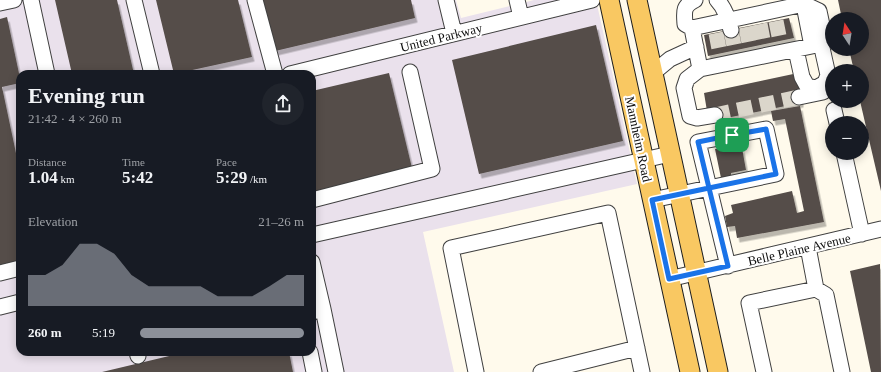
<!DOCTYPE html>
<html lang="en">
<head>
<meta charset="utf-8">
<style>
	body { margin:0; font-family:"Times New Roman",serif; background:#20242c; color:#f1f3f6; height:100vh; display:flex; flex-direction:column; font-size:15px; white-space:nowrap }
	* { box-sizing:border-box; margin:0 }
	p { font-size:13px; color:#9ea1a6 }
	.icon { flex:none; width:22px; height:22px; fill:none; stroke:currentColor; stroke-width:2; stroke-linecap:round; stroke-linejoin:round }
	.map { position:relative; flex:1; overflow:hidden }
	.drawer { position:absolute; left:16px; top:70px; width:300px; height:286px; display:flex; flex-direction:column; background:#171b24; border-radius:12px; box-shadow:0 2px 10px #0003 }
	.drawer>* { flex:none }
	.needle { width:26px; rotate:348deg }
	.buttons { position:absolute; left:825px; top:12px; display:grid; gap:8px }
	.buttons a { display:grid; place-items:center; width:44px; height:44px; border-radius:50%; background:#171b24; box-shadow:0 2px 10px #0003; font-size:20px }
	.pin { position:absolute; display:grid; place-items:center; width:34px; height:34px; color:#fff; margin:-17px; border-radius:8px; box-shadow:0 2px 6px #0006 }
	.round { display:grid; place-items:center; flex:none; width:42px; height:42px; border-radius:21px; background:#20242c }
	.overview { display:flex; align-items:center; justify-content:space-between; height:68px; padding:0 12px }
	h1 { font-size:22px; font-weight:700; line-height:30px }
	.figures { display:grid; grid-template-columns:repeat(3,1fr); gap:6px; height:68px; padding:4px 12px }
	.figures div { display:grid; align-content:center }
	.figures b { font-size:17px; font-weight:700 }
	.figures small { font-size:11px; font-weight:400 }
	.figures p { font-size:11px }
	.chart { height:112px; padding:8px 12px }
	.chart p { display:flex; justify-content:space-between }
	.chart svg { width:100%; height:72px; margin-top:4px; fill:#8c9099; opacity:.7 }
	ul { padding:0 12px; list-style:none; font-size:13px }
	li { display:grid; grid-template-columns:64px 48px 1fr; align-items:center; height:30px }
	li i { height:10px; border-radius:5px; background:#8c9099 }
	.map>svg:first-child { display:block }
	.industrial { fill:#eae1ec; fill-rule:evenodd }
	.building { fill:#554d49; filter:url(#shadow) }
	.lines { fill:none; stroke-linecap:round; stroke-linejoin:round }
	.minor-tunnel { stroke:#dbd6cb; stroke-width:15; stroke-dasharray:15 8; stroke-linecap:butt }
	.minor-casing { stroke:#404040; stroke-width:17 }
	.major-casing { stroke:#1e1e1e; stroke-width:21 }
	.minor { stroke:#fff; stroke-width:15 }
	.major { stroke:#f9c862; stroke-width:19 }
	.route-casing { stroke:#fff; stroke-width:8 }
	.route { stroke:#1a73e8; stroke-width:5 }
	.labels { text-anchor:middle; stroke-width:4; stroke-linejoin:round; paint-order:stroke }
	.street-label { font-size:13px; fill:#0d0d0d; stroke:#fff }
</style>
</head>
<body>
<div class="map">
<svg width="881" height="372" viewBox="0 0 881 372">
	<defs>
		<filter id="shadow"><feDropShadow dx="2.5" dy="4.5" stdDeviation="0" flood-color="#0004"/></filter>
	</defs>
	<rect width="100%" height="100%" fill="#fffaec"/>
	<path class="industrial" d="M0,0h456l5,18 73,-18h62l41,184 -214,48 31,140h-454zM20,74h292v278h-292z"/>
	<path class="building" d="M55,0h62l17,74h-62z
		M156,0h82l14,57 -78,17z
		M259,0h152l4,18 -144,34z
		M838,0h43v191l-21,-90h2v-30h-8l-5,-22h13v-30h-20z
		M7,17l13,61v5l-18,4 18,85v89l-20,4v-246z
		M789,18l5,20 -86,18 -4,-21z
		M596,25l27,116 -144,33 -27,-114z
		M389,73l23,95 -100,24v-101z
		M798,73l3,19v11l-85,17 -9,-9 -3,-18z
		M800,106l24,116 -87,16 -2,-12 -8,1 -2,-11 8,-3 -2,-8 61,-14 5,22 7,-2 -19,-92 -12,2 -2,-10z
		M738,141l2,8 2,-1 4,22 -15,3v3l-10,2 -6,-29 9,-2 -1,-2z
		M880,264l1,108h-10l-21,-101z
		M186,352h103l4,20h-191z"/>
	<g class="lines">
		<path class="minor-tunnel" d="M776,21l4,20
			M760,24l4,21
			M746,27l4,21
			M731,30l4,21
			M716,33l4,21
			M715,115l84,-18"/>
		<g class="minor-casing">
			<path id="minor" d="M31,0l16,74
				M134,0l18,74
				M255,0l20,74
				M446,0l8,33
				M517,0l4,17
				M695,0c-12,6 -11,11 -10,24l7,4 112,-24 15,7 3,14 -4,5 10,45 -3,8 -9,5 -9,-2 -5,-9 -6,-27
				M717,0c8,8 11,19 14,30
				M0,3l14,-3
				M692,28l8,41 112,-23 -9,-46
				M700,69l-13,10 -3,9 6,28 7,2 18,-3
				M653,73l17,-14 26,-12
				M290,74l302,-74
				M799,97l24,-5
				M834,110l3,13
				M844,153l18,81
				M312,200l120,-31 -22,-97
				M652,200l124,-26 -10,-45 -68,13 30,124
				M312,235l358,-81
				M312,262l11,47
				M0,273l20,-5
				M669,279l212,-50
				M816,289l10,6 16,77
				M0,307l20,-5
				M312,312l11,-3 13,63
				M137,352l1,4
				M310,352l4,20
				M476,372l-25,-124 157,-35 34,159
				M541,372l96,-24
				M764,372l-15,-69 67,-14 -8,-42"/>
		</g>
		<g class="major-casing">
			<path id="major" d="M609,0l81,372
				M637,0l81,372"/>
		</g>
		<use href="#minor" class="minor"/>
		<use href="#major" class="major"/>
	</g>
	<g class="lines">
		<g class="route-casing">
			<path id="route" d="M732,135l-34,7 11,46 -57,12 17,79 59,-13 -19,-78 67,-14 -10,-45 -34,6"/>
		</g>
		<use href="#route" class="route"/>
	</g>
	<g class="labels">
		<g class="street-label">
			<text transform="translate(441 37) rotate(-14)" y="5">United Parkway</text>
			<text transform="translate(639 139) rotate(78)" y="5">Mannheim Road</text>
			<text transform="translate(799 249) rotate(-13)" y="5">Belle Plaine Avenue</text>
		</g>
	</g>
</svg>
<div class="buttons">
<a><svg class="needle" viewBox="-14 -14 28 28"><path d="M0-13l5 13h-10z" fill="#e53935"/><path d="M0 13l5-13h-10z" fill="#9ea1a6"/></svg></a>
<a>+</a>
<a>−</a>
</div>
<div class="pin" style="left:732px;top:135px;background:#1e9e55"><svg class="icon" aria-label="arrive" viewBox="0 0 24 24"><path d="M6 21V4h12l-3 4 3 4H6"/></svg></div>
<section class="drawer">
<div class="overview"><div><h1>Evening run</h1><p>21:42 · 4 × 260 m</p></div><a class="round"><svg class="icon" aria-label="share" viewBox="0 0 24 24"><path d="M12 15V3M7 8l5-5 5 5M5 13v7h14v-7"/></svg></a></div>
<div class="figures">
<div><p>Distance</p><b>1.04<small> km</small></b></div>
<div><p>Time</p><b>5:42</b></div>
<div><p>Pace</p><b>5:29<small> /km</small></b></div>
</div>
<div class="chart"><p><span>Elevation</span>21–26 m</p>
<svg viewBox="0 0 160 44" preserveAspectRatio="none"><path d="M0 44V25L10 25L20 19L30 6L40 6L50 12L60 25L70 32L80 32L90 32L100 32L110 38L120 38L130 38L140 32L150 25L160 25V44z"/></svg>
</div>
<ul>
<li><b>260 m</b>5:19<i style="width:100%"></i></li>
</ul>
</section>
</div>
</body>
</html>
